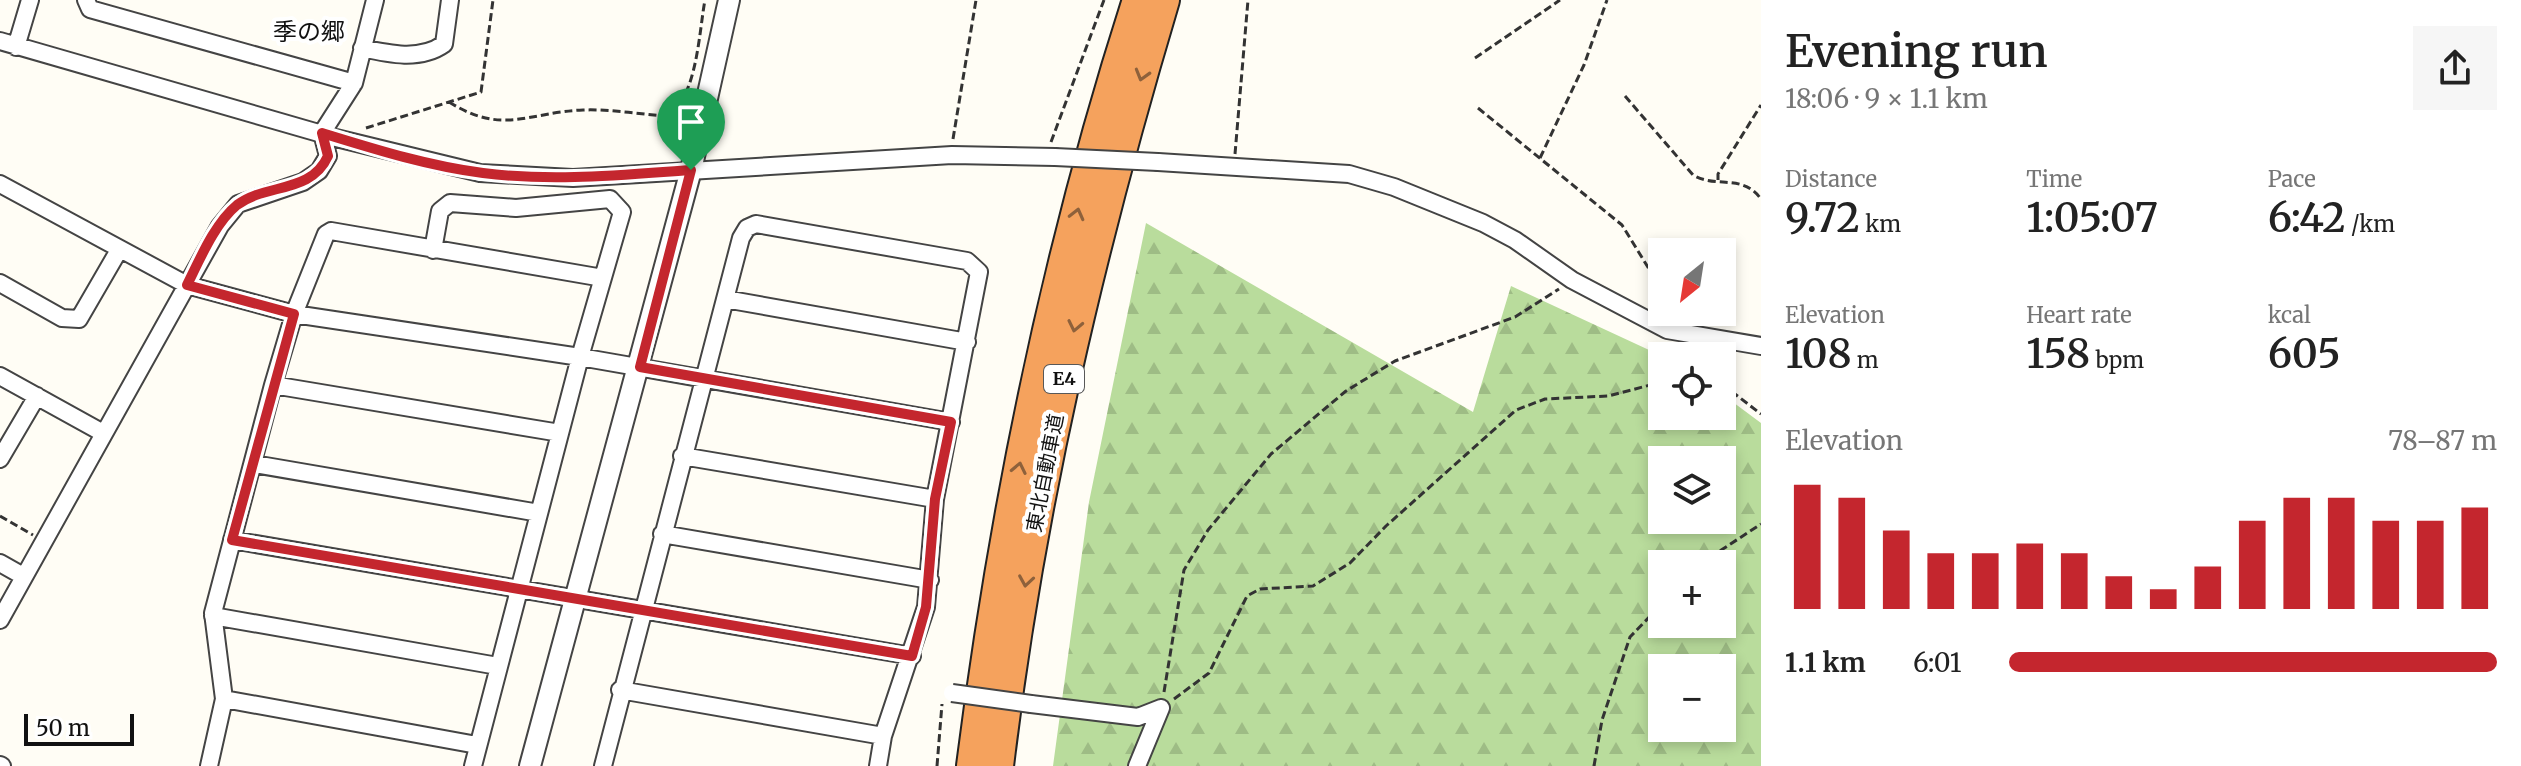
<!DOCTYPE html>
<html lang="en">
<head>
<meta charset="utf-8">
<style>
	body { margin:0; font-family:Merriweather,"Noto Sans JP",serif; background:#f6f6f6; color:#222; height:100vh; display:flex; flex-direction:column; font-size:30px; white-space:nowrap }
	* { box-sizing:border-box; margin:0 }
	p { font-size:26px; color:#767676 }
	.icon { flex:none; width:44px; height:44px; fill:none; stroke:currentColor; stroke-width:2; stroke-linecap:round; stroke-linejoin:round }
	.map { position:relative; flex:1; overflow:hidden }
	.panel { display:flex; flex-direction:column; background:#fff; width:760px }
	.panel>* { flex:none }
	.needle { width:52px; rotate:210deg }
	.tools { position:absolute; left:1648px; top:238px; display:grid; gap:16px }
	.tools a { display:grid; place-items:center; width:88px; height:88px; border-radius:0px; background:#fff; box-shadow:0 4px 12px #0003; font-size:40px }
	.scale { position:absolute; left:24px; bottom:20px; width:110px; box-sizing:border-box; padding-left:8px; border:4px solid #111; border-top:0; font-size:22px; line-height:28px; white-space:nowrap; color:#111; -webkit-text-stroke:6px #fff; paint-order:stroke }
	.pin { position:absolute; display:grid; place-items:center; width:68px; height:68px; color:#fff; margin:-82px -34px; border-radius:50% 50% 50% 0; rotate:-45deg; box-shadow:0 0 8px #0007 }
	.pin .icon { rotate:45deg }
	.round { display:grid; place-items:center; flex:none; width:84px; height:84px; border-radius:0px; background:#f6f6f6 }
	.summary { display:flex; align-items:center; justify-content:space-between; height:136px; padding:0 24px }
	h1 { font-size:44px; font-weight:600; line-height:60px }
	.metrics { display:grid; grid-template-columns:repeat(3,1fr); gap:12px; height:136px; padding:8px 24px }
	.metrics div { display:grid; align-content:center }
	.metrics b { font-size:40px; font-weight:600 }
	.metrics small { font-size:22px; font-weight:400 }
	.metrics p { font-size:22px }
	.chart { height:224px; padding:16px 24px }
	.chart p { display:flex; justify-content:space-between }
	.chart svg { width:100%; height:144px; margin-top:8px; stroke:#c4262e; stroke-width:6 }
	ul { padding:0 24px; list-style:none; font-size:26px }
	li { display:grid; grid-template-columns:128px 96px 1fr; align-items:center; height:60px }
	li i { height:20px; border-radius:10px; background:#c4262e }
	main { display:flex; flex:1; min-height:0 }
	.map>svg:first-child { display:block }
	.forest { fill:url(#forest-firs); fill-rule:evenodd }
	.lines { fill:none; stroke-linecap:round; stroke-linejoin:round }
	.minor-casing { stroke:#444; stroke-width:20 }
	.tertiary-casing { stroke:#444; stroke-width:24 }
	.motorway-casing { stroke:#222; stroke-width:34 }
	.path { stroke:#333; stroke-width:3; stroke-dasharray:8 4; stroke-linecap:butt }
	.minor { stroke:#fff; stroke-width:16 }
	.tertiary { stroke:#fff; stroke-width:20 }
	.motorway { stroke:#f5a25d; stroke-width:30 }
	.minor-bridge-casing { stroke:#444; stroke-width:20; stroke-linecap:butt }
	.minor-bridge { stroke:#fff; stroke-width:16 }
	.oneway { stroke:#8e613b }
	.route-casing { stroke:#fff; stroke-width:16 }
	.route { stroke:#c4262e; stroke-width:10 }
	.labels { text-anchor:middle; stroke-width:8; stroke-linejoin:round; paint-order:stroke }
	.shield { fill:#fff; stroke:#585858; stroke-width:2 }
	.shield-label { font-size:18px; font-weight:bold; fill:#111 }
	.street-label { font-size:20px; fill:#111; stroke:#fff }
	.quarter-label { font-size:24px; fill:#111; stroke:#fff }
</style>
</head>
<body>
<main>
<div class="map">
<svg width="1761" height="766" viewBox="0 0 1761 766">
	<defs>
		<pattern id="forest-firs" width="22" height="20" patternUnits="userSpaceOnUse" patternTransform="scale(2)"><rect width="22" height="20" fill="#b9dc9c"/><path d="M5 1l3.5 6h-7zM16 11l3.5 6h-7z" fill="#9ebc85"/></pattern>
	</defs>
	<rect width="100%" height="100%" fill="#fffdf5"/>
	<path class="forest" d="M1146,223l327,189 38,-126 151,70v60h60v-22l39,29v343h-708l36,-264zM1662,460h60v60h-60zM1662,564h60v60h-60zM1662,668h60v60h-60z"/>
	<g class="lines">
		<g class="minor-casing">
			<path id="minor" d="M86,0l4,9 264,74
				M0,41l336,97 144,35 93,5 379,-23 103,2
				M16,47l14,-47
				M362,48c27,6 58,13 82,-4l6,-44
				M1158,162l191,12 45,13 89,36 32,17 57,40 95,50 94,16
				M0,184l187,101 107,29 286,43 371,65
				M433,250l7,-39 10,-8 66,5 94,-9 12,13 -42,145 -107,409
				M0,283l62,35 17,1 40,-69
				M725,299l242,43
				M0,376l103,57
				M273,385l287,48
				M682,456l253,43
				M0,459l37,-63
				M254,464l285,49
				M662,534l268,46
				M232,540l680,116
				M0,563l23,13
				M213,616l279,49
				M0,620l220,-394 18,-22 65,-22 16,-11 9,-15 -6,-23 32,-50 21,-83
				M620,690l263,46
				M224,699l253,46
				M1031,704l107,13 23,-9
				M0,765l2,1
				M209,766l15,-67 -11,-86 60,-228 21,-71 32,-80 5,-3 272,47
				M603,766l138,-528 6,-10 9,-4 211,37 12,11 -44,227 -9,108 -43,129 -5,30
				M1137,766l24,-58"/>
		</g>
		<g class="tertiary-casing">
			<path id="tertiary" d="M530,766l161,-596 38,-170"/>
		</g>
		<g class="motorway-casing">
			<path id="motorway" d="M972,766c33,-259 86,-518 166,-766
				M998,766c31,-261 91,-515 166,-766"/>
		</g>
		<path class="path" d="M1475,58l85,-58
			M1625,96l68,79c24,14 49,-2 68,24
			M449,102c54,34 79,10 134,8 27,-1 55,4 82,6 32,-13 34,-85 40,-116
			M1478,108l144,117 40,65
			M366,128l115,-36 12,-92
			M953,139l23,-139
			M1051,142l53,-142
			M1235,154l13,-154
			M1540,158l44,-93 23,-65
			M1718,180v-6l43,-69
			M1685,312l9,8
			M1683,348l9,8
			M1722,384l39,30
			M0,516l33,19
			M1700,564l61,-40
			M1164,692l20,-122 24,-40 63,-76 75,-63 49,-30 120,-44 44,-28
			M1174,699l35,-26 38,-77 13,-7 53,-3 37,-23 36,-37 130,-116 29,-11 63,-3 54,-14
			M937,766l5,-62
			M1594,766l8,-46 28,-83 32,-33"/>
		<use href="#minor" class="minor"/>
		<use href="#tertiary" class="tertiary"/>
		<use href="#motorway" class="motorway"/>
		<g class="minor-bridge-casing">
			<path id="minor-bridge" d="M1055,157l103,5
				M952,693l79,11"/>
		</g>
		<use href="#minor-bridge" class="minor-bridge"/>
	</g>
	<defs><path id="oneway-chevron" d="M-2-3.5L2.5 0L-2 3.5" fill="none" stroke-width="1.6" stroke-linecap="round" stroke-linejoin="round" transform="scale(2)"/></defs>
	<g class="oneway">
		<use href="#oneway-chevron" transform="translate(1142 75) rotate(106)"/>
		<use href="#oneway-chevron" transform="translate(1077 214) rotate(-76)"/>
		<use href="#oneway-chevron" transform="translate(1075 326) rotate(102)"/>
		<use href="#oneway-chevron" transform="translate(1019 468) rotate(-78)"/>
		<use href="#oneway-chevron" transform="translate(1026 581) rotate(99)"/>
	</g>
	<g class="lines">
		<g class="route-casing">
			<path id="route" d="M322,133c52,16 106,33 161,40 69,9 138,2 208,-3l-51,197 311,55 -16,77 -9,108 -14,49 -680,-116 62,-226 -107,-29c13,-26 28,-62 50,-80 29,-22 74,-11 91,-49z"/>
		</g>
		<use href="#route" class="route"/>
	</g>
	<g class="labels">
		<rect class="shield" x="1044" y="365" width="40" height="28" rx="6"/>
		<g class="shield-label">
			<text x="1064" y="385">E4</text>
		</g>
		<g class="street-label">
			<text transform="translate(1045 473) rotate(-79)" y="7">東北自動車道</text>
		</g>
		<g class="quarter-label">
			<text x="309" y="40">季の郷</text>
		</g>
	</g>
</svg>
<div class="tools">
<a><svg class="needle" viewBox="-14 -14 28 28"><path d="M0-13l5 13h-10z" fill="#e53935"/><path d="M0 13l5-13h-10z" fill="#767676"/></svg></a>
<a><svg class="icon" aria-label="locate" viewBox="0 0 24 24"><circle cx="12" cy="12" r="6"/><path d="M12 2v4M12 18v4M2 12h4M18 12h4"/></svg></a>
<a><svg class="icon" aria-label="layers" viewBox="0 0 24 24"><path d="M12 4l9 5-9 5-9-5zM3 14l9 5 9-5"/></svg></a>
<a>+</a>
<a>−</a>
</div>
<div class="scale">50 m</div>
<div class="pin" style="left:691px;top:170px;background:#1e9e55"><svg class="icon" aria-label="arrive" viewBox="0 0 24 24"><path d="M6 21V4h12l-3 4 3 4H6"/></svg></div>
</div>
<section class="panel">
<div class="summary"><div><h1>Evening run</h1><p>18:06 · 9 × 1.1 km</p></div><a class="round"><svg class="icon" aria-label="share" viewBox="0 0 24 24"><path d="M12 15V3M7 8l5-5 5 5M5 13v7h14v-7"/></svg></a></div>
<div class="metrics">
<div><p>Distance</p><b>9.72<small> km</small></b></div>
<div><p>Time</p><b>1:05:07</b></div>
<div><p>Pace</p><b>6:42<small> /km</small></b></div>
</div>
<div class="metrics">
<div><p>Elevation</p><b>108<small> m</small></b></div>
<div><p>Heart rate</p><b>158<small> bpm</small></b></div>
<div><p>kcal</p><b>605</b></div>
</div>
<div class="chart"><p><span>Elevation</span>78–87 m</p>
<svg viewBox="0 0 160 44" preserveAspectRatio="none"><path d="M5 44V6M15 44V10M25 44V20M35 44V27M45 44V27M55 44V24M65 44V27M75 44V34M85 44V38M95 44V31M105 44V17M115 44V10M125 44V10M135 44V17M145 44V17M155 44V13"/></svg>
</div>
<ul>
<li><b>1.1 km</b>6:01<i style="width:100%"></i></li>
</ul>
</section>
</main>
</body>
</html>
